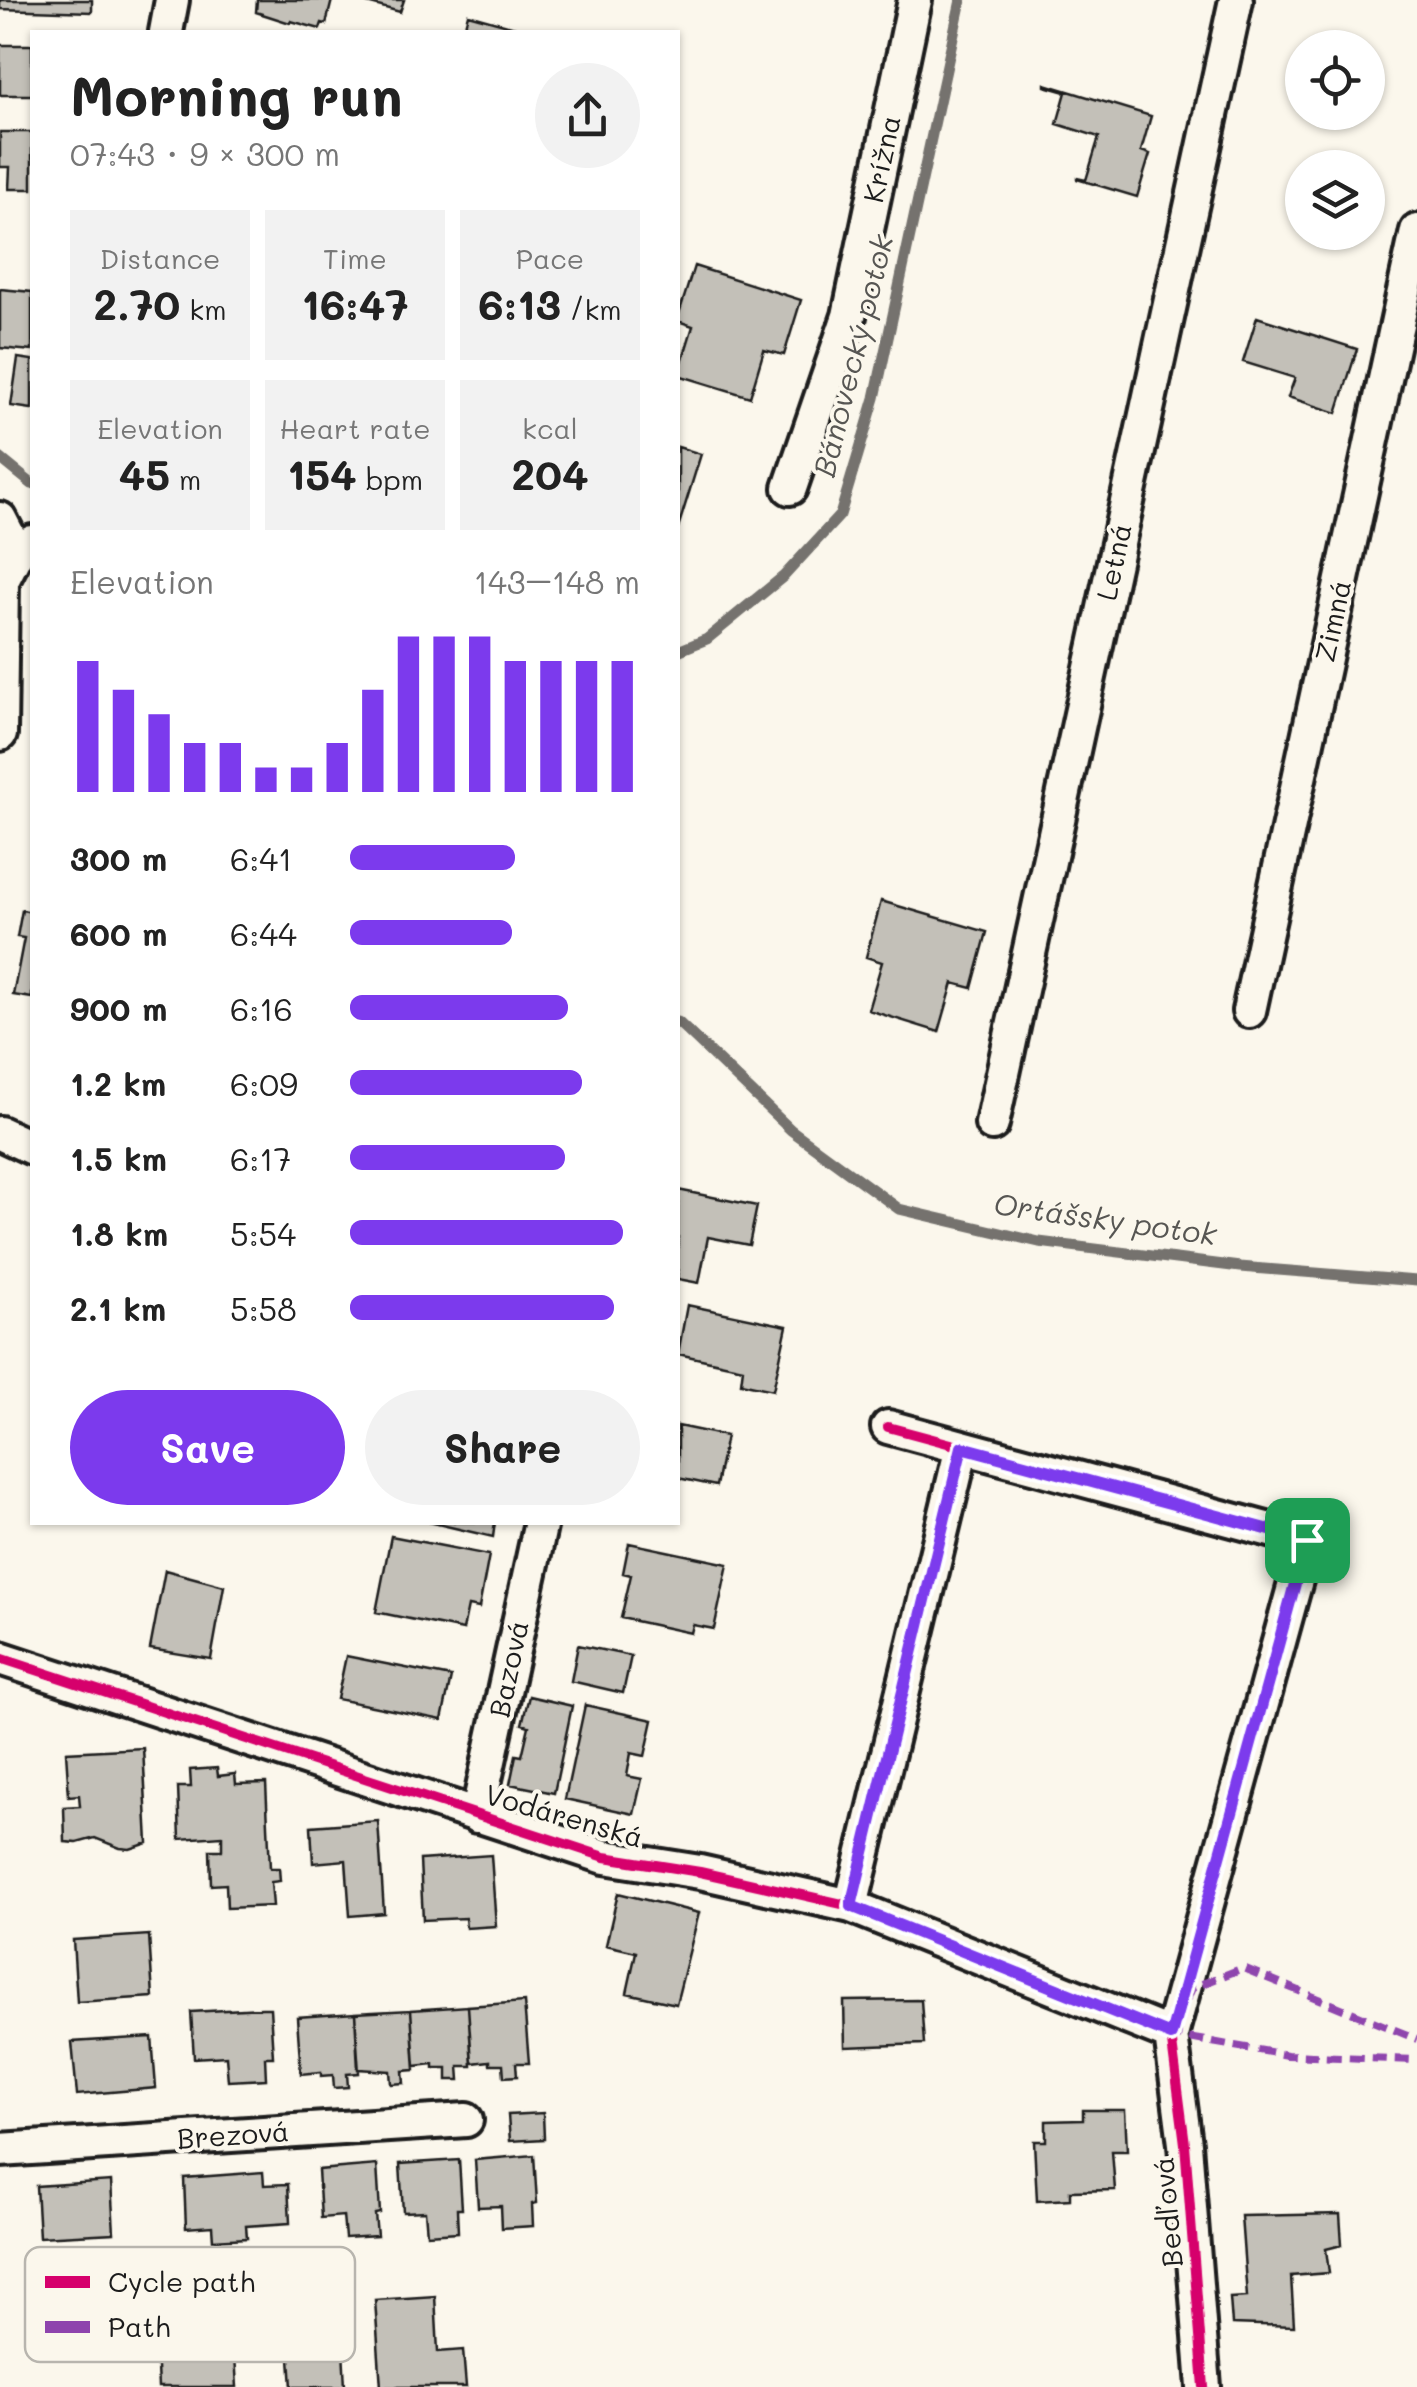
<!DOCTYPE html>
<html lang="en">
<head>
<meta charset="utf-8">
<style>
	body { margin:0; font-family:Mali,sans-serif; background:#f2f2f2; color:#222; height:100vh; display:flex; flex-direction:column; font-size:38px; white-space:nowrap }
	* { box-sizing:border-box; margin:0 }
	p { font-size:32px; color:#767676 }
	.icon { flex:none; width:55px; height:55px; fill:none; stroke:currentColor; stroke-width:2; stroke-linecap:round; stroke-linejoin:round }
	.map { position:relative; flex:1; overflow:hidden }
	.details { position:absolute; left:30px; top:30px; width:650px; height:1495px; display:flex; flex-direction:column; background:#fff; border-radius:0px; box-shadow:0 2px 8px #0004 }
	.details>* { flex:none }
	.tools { position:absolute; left:1285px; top:30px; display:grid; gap:20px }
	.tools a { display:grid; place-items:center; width:100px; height:100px; border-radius:50%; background:#fff; box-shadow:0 2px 8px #0004; font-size:50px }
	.pin { position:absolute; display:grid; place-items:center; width:85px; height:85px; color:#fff; margin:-42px; border-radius:20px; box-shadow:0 5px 15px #0006 }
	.round { display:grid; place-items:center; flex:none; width:105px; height:105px; border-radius:52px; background:#f2f2f2 }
	.summary { display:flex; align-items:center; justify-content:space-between; height:170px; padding:0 40px }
	h1 { font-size:55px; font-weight:700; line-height:75px }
	.metrics { display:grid; grid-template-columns:repeat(3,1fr); gap:15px; height:170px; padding:10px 40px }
	.metrics div { display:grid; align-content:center; border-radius:0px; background:#f2f2f2; text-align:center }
	.metrics b { font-size:42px; font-weight:700 }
	.metrics small { font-size:28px; font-weight:400 }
	.metrics p { font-size:28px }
	.chart { height:280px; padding:20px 40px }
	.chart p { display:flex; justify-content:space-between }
	.chart svg { width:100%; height:180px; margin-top:10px; stroke:#7c3aed; stroke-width:6 }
	.cta { display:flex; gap:20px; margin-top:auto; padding:20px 40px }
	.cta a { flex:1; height:115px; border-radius:60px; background:#7c3aed; color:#fff; font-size:40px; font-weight:700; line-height:115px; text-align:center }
	.cta a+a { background:#f2f2f2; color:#222 }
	ul { padding:0 40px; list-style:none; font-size:32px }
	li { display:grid; grid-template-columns:160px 120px 1fr; align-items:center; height:75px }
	li i { height:25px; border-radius:12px; background:#7c3aed }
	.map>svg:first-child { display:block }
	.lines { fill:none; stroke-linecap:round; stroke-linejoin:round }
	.stream { stroke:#74726e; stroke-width:11 }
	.building { fill:#c3c0b8; stroke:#1c1c1c; stroke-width:2.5 }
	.minor-casing { stroke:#1c1c1c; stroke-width:40 }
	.minor { stroke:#fbf7ec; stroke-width:32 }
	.quiet { stroke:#8e44ad; stroke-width:8; stroke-dasharray:15 8; stroke-linecap:butt }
	.cycleway-casing { stroke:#fbf7ec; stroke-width:16 }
	.cycleway { stroke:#d6006c; stroke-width:10 }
	.route-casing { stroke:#fff; stroke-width:20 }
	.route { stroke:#7c3aed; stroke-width:12 }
	.labels { text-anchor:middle; stroke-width:8; stroke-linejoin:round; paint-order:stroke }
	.street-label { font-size:28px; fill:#1c1c1c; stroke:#fbf7ec }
	.water-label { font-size:30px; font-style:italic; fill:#575653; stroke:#fbf7ec }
	.key { fill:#fbf7ec; stroke:#b8b5ae; stroke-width:2.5 }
	.key-label { font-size:28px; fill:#1c1c1c }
</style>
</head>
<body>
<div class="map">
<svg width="1417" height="2387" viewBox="0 0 1417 2387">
	<rect width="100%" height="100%" fill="#fbf7ec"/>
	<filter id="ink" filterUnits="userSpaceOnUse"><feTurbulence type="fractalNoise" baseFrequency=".01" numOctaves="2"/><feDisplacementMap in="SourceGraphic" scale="20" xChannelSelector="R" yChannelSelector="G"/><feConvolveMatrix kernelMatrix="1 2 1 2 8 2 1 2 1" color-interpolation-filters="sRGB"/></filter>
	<g filter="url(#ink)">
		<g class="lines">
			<path class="stream" d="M0,458l32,26
				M678,651l29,-12 77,-63 56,-61 35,-117 86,-398
				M678,1022l113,108 108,79 140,33 201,25 177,14"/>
		</g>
		<path class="building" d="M0,0h92v12l-92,-3z
			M257,0h75l-6,24 -4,-1 -2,6 -29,-8 -1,2 -34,-11z
			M364,0h40l-4,12 -37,-10z
			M468,14l65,18h-70z
			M0,45h32v50h-32z
			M1045,84l106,32 -10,35 9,3 -13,43 -60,-18v-1l9,2 13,-43 -42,-13 9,-32 -21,-6z
			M0,132h32v57h-23l1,-22h-10z
			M694,266l107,34 -17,55 -20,-5 -14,47 -72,-22 15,-49 -15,-5v-4z
			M0,289l32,3v59l-32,-3z
			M1257,317l100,32 -20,64 -49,-16 7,-19 -52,-16z
			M18,358l14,2v49l-21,-3z
			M678,447l23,7 -23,74z
			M881,901l106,31 -15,56 -19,-5 -14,49 -71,-22 14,-48 -16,-5z
			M22,910l10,2v86l-19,-3 11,-57 -7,-1z
			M678,1190l79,16 -8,39 -41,-8 -9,46 -21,-4z
			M687,1305l100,21 -14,64 -32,-7 2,-15 -65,-14z
			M678,1426l48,10 -10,50 -38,-8z
			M429,1522h66l-2,15z
			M391,1536l98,19 -10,53 -11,-2 -5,24 -87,-18z
			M629,1543l99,21 -14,65 -21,-4 -2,8 -70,-15 10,-43 -8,-2z
			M165,1570l59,16 -13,73 -61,-10z
			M578,1645l53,11 -8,37 -52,-12z
			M346,1656l105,21 -9,43 -105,-21z
			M529,1696l43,10 -18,87 -44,-9 6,-29 6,1 7,-30 -7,-2z
			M585,1705l68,15 -8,36 -14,-3 -4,23 15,3 -8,35 -69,-15z
			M143,1748l5,95 -18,6 -10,-1 -25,-10 -18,5 -12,-1 -1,-35 16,-1 -1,-11 -10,1 -3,-44z
			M217,1768l1,8 17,-2 1,10 30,-1 4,85h9l1,13 -9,1 2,24 -46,2 -1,-24 -15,1 -1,-35h12v-14l-42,3 -2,-52h13l-1,-17z
			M378,1821l6,92 -34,3 -4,-56 -33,3 -2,-37z
			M491,1855l5,71 -30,2 -1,-10 -42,2 -3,-60z
			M618,1893l81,20 -23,91 -49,-11 9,-41 -30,-7z
			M149,1935l4,62 -76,5 -4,-62z
			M921,2000l3,44 -79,3 -1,-46z
			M524,2002l5,61h-13l1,13 -13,1 -1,-13h-13v-3l-18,2 -4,-57z
			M468,2006l4,60h-13l1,14h-13v-12h-13v-4l-19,2 -4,-56z
			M262,2008h8l3,49h-8l1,22 -38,2 -2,-25 -32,2 -3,-46z
			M411,2010l4,60 -12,1 1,12 -13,1 -1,-13 -32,-2 -3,-56z
			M355,2013l4,60 -12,1 1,13 -14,1 -1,-13 -12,1v-4l-20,2 -4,-57z
			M152,2037l4,51 -79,7 -5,-53z
			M1083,2110h42l2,41h-15l3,39 -45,1v8l-33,2 -3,-60h12v-20l37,-1z
			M543,2113l1,26 -34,2 -2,-26z
			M534,2155l3,48 -5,1 1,22 -31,2 -1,-22 -23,1 -3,-47z
			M459,2160l3,49h-5l1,23 -31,2 -2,-23 -22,1 -3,-48z
			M377,2165l3,48 -5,1 2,22 -32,2 -2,-22 -22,2 -3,-48z
			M263,2172l1,13 24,-1 2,39 -44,3 1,12 -34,2 -1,-14 -26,2 -2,-50z
			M111,2181l3,52 -75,4 -3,-51z
			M1340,2214l2,31 -16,4 3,24 -38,3 3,50 -62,-2 -2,-26 17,-1 -6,-81z
			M435,2296l3,56 25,-2 3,37h-85l-6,-87z
			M341,2311l4,76h-53l-5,-72z
			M202,2333l1,10 31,-3 3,47h-79l-2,-40 12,-2 -1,-9z"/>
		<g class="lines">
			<g class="minor-casing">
				<path id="minor" d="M166,32l6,-32
					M790,488l59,-172 66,-316
					M0,519l17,33
					M0,734l2,-153 15,-29 15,-10
					M1249,1011l168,-780
					M992,1124l244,-1124
					M0,1133l32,15
					M888,1427l419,113 -136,495 14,109 19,243
					M0,1658l605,199 95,15 151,34 320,129
					M477,1816l64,-294
					M851,1906l111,-459
					M0,2150l466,-30"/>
			</g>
			<use href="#minor" class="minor"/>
			<path class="quiet" d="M1187,1999l5,-11 51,-20 174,71
				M1173,2031l-2,4 116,20 130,5"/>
			<g class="cycleway-casing">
				<path id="cycleway" d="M888,1427l419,113 -136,495 14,109 19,243
					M0,1658l605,199 95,15 151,34 320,129"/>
			</g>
			<use href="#cycleway" class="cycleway"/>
		</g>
	</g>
	<g class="lines" filter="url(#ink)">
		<g class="route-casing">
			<path id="route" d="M962,1447l345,93 -136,495 -320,-129z"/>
		</g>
		<use href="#route" class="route"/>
	</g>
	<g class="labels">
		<g class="street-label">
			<text transform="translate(882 159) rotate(-78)" y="10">Krížna</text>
			<text transform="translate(1114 562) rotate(-78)" y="10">Letná</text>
			<text transform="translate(1333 621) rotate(-78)" y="10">Zimná</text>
			<text transform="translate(509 1669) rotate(-78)" y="10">Bazová</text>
			<text transform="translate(564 1816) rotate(16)" y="10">Vodárenská</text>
			<text transform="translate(233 2135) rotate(-4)" y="10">Brezová</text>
			<text transform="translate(1168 2212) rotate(-95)" y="10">Bedľová</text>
		</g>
		<g class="water-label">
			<text transform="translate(854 356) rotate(-76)" y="10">Bánovecký potok</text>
			<text transform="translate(1105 1220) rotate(8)" y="10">Ortášsky potok</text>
		</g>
	</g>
	<rect x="25" y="2247" width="330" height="115" rx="15" class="key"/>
	<rect x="45" y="2276" width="45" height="12" fill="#d6006c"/>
	<rect x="45" y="2321" width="45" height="12" fill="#8e44ad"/>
	<g class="key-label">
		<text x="108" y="2292">Cycle path</text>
		<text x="108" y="2337">Path</text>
	</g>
</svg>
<div class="tools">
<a><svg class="icon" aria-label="locate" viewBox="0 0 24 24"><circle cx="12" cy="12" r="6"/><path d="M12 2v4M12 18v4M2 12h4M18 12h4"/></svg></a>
<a><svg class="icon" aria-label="layers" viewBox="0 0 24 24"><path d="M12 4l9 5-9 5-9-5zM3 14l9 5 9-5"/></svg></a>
</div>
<div class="pin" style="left:1307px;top:1540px;background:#1e9e55"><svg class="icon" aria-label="arrive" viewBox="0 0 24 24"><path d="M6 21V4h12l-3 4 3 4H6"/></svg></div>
<section class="details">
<div class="summary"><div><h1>Morning run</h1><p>07:43 · 9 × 300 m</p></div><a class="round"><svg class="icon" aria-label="share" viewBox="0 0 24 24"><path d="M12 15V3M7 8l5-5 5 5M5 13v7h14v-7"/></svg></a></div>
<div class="metrics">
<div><p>Distance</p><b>2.70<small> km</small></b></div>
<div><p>Time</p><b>16:47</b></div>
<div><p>Pace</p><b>6:13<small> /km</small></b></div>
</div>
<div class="metrics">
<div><p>Elevation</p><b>45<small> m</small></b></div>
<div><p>Heart rate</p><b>154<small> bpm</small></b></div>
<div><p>kcal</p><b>204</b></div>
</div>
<div class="chart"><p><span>Elevation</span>143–148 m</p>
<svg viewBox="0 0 160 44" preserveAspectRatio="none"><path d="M5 44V12M15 44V19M25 44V25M35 44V32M45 44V32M55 44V38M65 44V38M75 44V32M85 44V19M95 44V6M105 44V6M115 44V6M125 44V12M135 44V12M145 44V12M155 44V12"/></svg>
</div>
<ul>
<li><b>300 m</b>6:41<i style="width:57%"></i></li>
<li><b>600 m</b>6:44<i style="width:56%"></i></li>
<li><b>900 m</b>6:16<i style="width:75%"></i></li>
<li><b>1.2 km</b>6:09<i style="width:80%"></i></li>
<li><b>1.5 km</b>6:17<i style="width:74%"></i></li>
<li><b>1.8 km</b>5:54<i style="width:94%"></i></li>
<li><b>2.1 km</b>5:58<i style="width:91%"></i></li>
</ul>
<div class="cta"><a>Save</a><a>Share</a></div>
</section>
</div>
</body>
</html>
